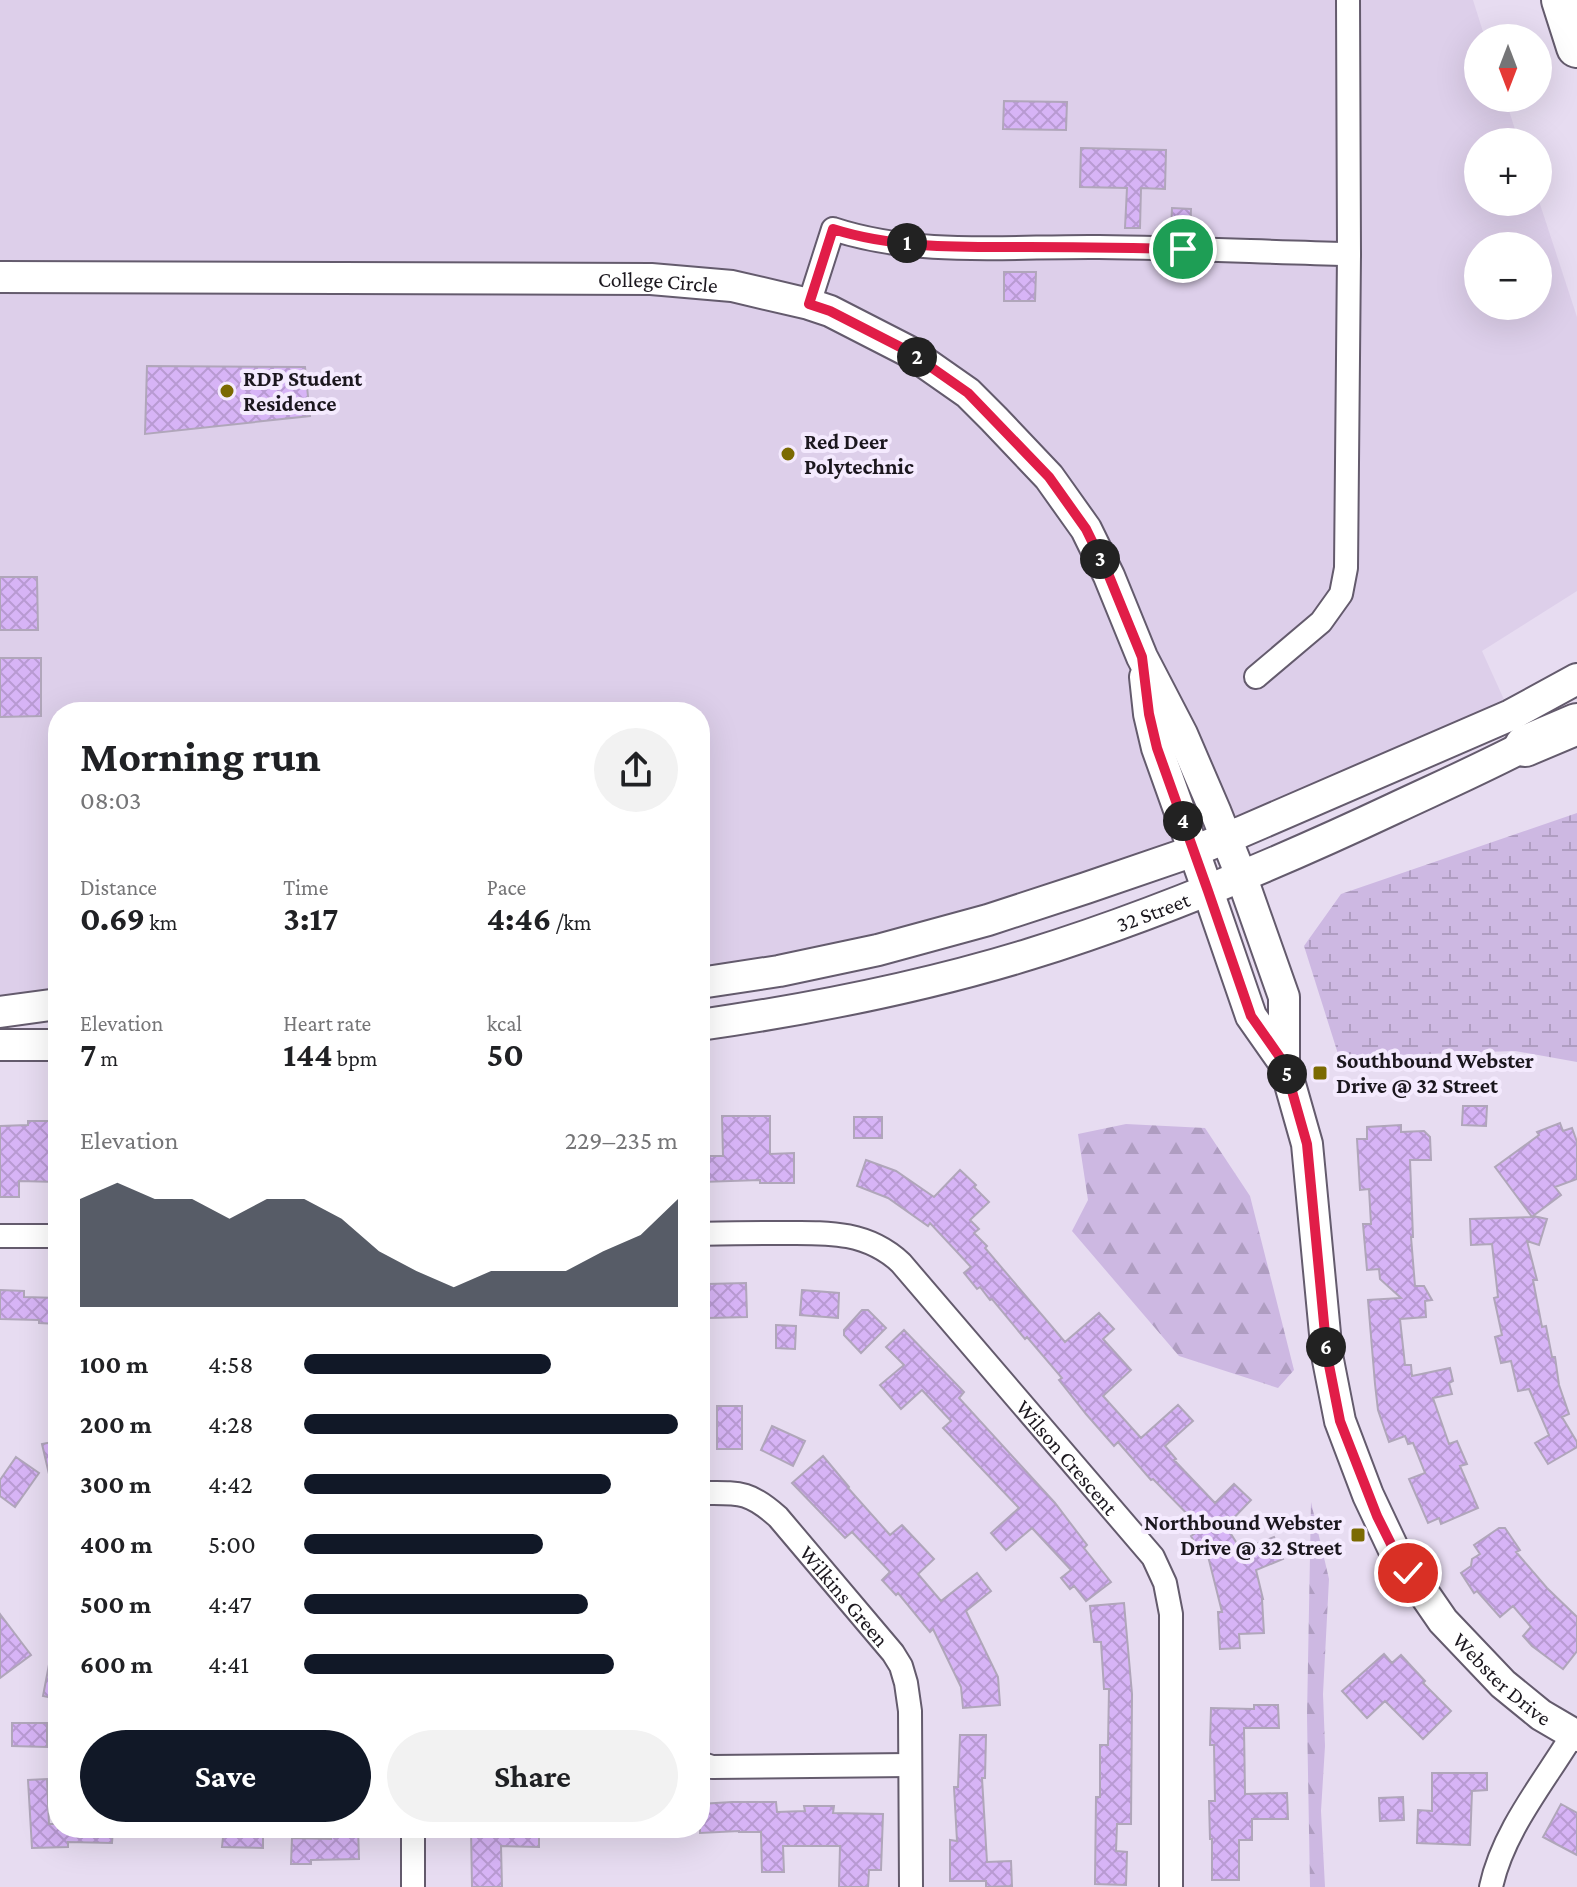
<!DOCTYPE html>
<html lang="en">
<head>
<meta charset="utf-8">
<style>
	body { margin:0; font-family:"Crimson Pro",serif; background:#f2f2f2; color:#202124; height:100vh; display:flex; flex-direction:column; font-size:30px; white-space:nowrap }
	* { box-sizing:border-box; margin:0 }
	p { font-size:26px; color:#757577 }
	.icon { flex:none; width:44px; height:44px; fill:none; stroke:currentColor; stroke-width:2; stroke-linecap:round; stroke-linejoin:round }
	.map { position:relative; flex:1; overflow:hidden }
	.side { position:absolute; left:48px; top:702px; width:662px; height:1136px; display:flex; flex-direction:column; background:#fff; border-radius:32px; box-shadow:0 8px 32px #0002 }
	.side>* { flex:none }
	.needle { width:52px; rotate:180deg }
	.fabs { position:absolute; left:1464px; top:24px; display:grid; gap:16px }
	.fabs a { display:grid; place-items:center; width:88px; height:88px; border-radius:50%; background:#fff; box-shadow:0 8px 32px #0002; font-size:40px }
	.pin { position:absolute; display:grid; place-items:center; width:68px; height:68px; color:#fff; margin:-34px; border:4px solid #fff; border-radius:50%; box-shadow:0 2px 8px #0007 }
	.km { position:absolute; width:40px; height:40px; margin:-20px; border-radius:50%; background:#222; color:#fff; font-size:22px; line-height:40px; text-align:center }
	.round { display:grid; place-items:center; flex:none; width:84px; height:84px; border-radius:42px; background:#f2f2f2 }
	.summary { display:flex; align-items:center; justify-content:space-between; height:136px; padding:0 32px }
	h1 { font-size:44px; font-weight:700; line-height:60px }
	.figures { display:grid; grid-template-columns:repeat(3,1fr); gap:12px; height:136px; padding:8px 32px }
	.figures div { display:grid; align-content:center }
	.figures b { font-size:34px; font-weight:700 }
	.figures small { font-size:22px; font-weight:400 }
	.figures p { font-size:22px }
	.chart { height:224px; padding:16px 32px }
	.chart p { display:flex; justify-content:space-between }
	.chart svg { width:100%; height:144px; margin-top:8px; fill:#111827; opacity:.7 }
	.action { display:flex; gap:16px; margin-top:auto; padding:16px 32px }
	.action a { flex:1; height:92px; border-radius:48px; background:#111827; color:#fff; font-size:32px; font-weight:700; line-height:92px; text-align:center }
	.action a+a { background:#f2f2f2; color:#202124 }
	ul { padding:0 32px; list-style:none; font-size:26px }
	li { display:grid; grid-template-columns:128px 96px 1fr; align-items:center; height:60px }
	li i { height:20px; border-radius:10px; background:#111827 }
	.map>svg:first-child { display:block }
	.built { fill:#ddcfea; fill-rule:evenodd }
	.forest { fill:url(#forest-firs) }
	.wetland { fill:url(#wetland-marsh) }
	.building { fill:url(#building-cross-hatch); stroke:#b0a6ba; stroke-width:2 }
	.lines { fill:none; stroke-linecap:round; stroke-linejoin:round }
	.street-casing { stroke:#645b6d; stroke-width:26 }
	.secondary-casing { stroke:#645b6d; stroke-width:34 }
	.highway-casing { stroke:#645b6d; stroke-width:44 }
	.street { stroke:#fff; stroke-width:22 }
	.secondary { stroke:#fff; stroke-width:30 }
	.highway { stroke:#fff; stroke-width:40 }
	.route-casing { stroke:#fff; stroke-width:16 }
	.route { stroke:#e11d48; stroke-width:10 }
	.poi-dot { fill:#7b6a02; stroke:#f4eafe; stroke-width:3 }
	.labels { text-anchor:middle; stroke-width:8; stroke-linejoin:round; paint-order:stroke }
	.street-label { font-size:22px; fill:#1b171e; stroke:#f4eafe }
	.poi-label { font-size:22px; font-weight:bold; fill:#1b171e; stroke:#f4eafe; text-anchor:start }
</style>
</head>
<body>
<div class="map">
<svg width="1577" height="1887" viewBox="0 0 1577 1887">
	<defs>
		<pattern id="forest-firs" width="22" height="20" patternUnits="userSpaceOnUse" patternTransform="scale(2)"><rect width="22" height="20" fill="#cdb8e2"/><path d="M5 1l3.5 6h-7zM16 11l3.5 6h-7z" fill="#af9dc1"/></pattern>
		<pattern id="wetland-marsh" width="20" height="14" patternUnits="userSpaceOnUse" patternTransform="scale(2)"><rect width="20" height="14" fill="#cdb8e2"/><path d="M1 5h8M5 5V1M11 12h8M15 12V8" fill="none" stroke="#af9dc1"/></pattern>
		<pattern id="building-cross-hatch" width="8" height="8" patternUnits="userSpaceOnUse" patternTransform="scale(2)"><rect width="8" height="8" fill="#d7b4f6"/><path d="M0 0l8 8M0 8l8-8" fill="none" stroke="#b89ad2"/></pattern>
	</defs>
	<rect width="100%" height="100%" fill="#e7dcf1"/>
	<path class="built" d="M0,0h1473l12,38h-7v60h27l14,44h-41v60h60v-4l39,119v274l-95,60 29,64 -317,136 -494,132v-271h-642v285h-58zM1478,246h60v60h-60z"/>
	<path class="forest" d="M1126,1124l79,4 45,68 44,174 -16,18 -99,-32 -107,-125 16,-31 -10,-66z
		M1311,1502l18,77 -6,115 2,52 -4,65 4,76h-15l-3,-171z"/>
	<path class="wetland" d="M1577,813v249l-62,-11 -176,6 -35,-111 37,-52z"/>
	<path class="building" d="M1004,101l63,1 -1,28 -63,-1z
		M1081,148l85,2 -1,39 -24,-1 -1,40h-15l2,-40 -47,-1z
		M1172,208l19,1 -1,26 -19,-1z
		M1004,272h32l-1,29h-31z
		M147,366l158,1 5,49 -165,18z
		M0,577h37l1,53h-38z
		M0,658h41v58l-41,1z
		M1463,1106h24l-1,20 -24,-1z
		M722,1116h48v38l24,-1v30h-34v-3l-58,2 -1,-26h22z
		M854,1117h28v21h-28z
		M28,1121h22l-1,37 9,1v23l-39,-1v16h-19v-71l28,-1z
		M1560,1123l3,8 9,-3 5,14v37l-22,8 6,8 -28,21 14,3 -8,26 -12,-4 10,39h-4l9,47 4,-1 6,31h3l4,28 10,29 -7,3 15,25v5l-29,17 -13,-21 14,-8 -20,-46 -11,2 -7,-30 -10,2 -6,-26 7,-2 -8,-37 4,-1 -6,-53 -21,1 -1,-26 62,-2 -37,-50 44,-32 -2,-3z
		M1401,1125v7l23,-1 6,6 1,23h-21l3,77h-2l4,49h9l8,14 -7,1 1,16 -26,2 5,46h6l1,11 38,-8 3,13 -4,2 3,11 -19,4 16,46 8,-3 10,23 -7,2 18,42 -37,16 -2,-6 -11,5 -19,-44 16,-6 -12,-30 -5,1 -3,-8 -16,6 -11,-32 -3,-26 -7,-84 33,-2 -21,-19 -1,-10 -12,1 -4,-46h8l-2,-35 -9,1 -3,-51h10v-12z
		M866,1160l30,11 38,26 26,-27 16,15 -2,2 15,15 -19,18 9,9 -5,4 13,13 -2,2 80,94 34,-29 15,16 -11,10 28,31 -28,26 38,42 37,-33 15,16 -28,25 11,13 -2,1 41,43 19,-19 17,16 -25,26 15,24 33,-13 9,22 -27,11 7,29h-1l2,34 -25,1 1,14 -20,1 -2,-37h4l-15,-60 -5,3 -11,-19 11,-7 -49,-50 -2,1 -33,-38 -4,4 -28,-32 -27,-34 3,-2 -35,-41 -2,2 -33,-40 -2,1 -10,-13 -3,2 -13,-16 7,-6 -41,-44 -2,3 -40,-28 -31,-12z
		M746,1283l1,34 -39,1 -1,-34z
		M0,1290l24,1v6l34,1v26l-19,-1v-3l-39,-1z
		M802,1290l37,3 -1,25 -38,-3z
		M862,1310h6l18,18 -25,25 -17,-18v-5z
		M776,1325l20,1 -1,23 -19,-1z
		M904,1330l60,62 -5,6 96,105 32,42 -3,3 27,34 -25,19 -12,-15 -4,3 -9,-11 10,-8 -39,-42 -26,22 -15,-17 28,-25 -76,-80 8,-7 -29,-31 -21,19 -21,-24 24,-20 -18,-18z
		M717,1406h25v43h-25z
		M772,1426l33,15 -12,25 -32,-16z
		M58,1441v46h-6l-10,-43z
		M823,1456l26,31 -1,1 42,47 12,-10 32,34 -16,15 23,27 36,-28 14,18 -25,20 32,66 2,28 -37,3 -2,-21 -28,-58 -3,3 -32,-39 -2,2 -14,-15 8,-8 -38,-40 -7,6 -53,-55z
		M16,1457l23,16 -24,34 -15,-11v-16z
		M1499,1528h6l15,22 -4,2 31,36 30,29v34l-14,18 -31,-23 -9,-10 8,-9 -18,-21 -13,11 -23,-26 -3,2 -13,-20 10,-7 1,-7 8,-5 -6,-9z
		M1124,1603l8,91 -1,130h-14l-1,27 11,1 -1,33 -31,-1 1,-87h4v-52h8l1,-56h-5l-3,-47h-7l-4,-36z
		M0,1614l31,41 -31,23z
		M51,1654h7v45l-15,-3z
		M1384,1654l8,9 9,-8 24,26 -2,2 28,28 -28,28 -38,-38 -18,17 -25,-27z
		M1254,1705h24l1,23h-35l1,66 42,-1 1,26h-36v21h-13v40h-27v-41h-2l-1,-38h6l-1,-56h-4l1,-37 43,1z
		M12,1723h35v24l-35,-1z
		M960,1735h26l-1,43h-3l5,84 24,-1 1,25 -26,1v-6h-36v-41l7,1 -3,-54h4z
		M1432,1773h55v17l-15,1 -2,54 -53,-2 1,-33 14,1z
		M47,1779l2,45h9v4h55l-1,15 -44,-1v5l-36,1 -4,-68z
		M1403,1797l1,23 -24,1 -1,-23z
		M732,1802h44l1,10 28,-1 -1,-5h30l-1,7 50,1 -2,56h-12l-1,17h-29l1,-41h-57l1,26h-22l-1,-40h-22v-1l-39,2v-29z
		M1561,1804l16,9v42l-34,-18z
		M224,1828h39v20l-41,-1z
		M331,1828h27l1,31 -48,1v4h-20l1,-26 39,1z
		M471,1828h68v19l-38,-1 1,41h-30z"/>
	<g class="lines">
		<g class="street-casing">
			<g id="street">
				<path d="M809,304l24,-75c85,28 178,17 266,18 84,1 167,5 250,7"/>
				<path d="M1256,677l65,-55 20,-28 5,-26 3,-314 -1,-254"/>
				<path id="s1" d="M700,1234c25,-1 51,-1 76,-1 46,0 89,-4 125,30l252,294 12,26 6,31v273"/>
				<path d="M0,1236h58"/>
				<path id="s2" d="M700,1493c38,0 48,-3 78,24l115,136 8,13 5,17 4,28 1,176"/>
				<path d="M700,1763l12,4 198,-2"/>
				<path d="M413,1828v59"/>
				<path d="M1491,1887c12,-56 53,-105 82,-153"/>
			</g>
		</g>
		<g class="secondary-casing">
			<g id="secondary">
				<path id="s3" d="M0,277l651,2 81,7 77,18 21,7 78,40 60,42 26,26 55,58 37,52 23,47 33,81 40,77 34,79 26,65 42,119v66l23,81 20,211 13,66 28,74 26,55 49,71 60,63 38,31 36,21"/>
				<path d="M1145,677l4,37 8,34 51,143 43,125 33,47"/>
				<path d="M700,983l79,-12 99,-21 110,-30 98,-32 108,-37 47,-19 270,-117 66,-36"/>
				<path d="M0,1012l58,-8"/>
				<path id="s4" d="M700,1025c111,-16 223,-38 330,-71 126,-39 246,-90 365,-146 49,-23 99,-45 147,-71"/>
				<path d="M0,1045h58"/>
			</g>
		</g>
		<g class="highway-casing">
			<path id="highway" d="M1562,0l15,47
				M1525,746l52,-22"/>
		</g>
		<use href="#street" class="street"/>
		<use href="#secondary" class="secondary"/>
		<use href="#highway" class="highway"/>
	</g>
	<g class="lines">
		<g class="route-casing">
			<path id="route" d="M1183,249c-52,-1 -103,-2 -155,-2 -65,0 -132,2 -195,-18l-24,75 21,7 78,40 60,42 81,84 37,52 23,47 33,81 7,57 8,34 51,143 43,125 33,47 23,81 20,211 13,66 37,95 17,34 14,23"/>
		</g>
		<use href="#route" class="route"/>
	</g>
	<g class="poi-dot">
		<circle cx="227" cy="391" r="8"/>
		<circle cx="788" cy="454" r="8"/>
		<rect x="1312" y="1065" width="16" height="16" rx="4"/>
		<rect x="1350" y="1527" width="16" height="16" rx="4"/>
	</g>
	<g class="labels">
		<g class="street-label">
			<text dy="8" stroke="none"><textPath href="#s3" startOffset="658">College Circle</textPath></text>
			<text dy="8" stroke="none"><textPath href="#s4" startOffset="468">32 Street</textPath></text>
			<text dy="8" stroke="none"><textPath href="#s1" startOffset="464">Wilson Crescent</textPath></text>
			<text dy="8" stroke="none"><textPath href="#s2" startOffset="188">Wilkins Green</textPath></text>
			<text dy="8" stroke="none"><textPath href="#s3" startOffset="2422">Webster Drive</textPath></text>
		</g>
		<g class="poi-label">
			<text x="243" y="386">RDP Student<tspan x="243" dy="25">Residence</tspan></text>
			<text x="804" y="449">Red Deer<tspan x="804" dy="25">Polytechnic</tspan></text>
			<text x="1336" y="1068">Southbound Webster<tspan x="1336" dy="25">Drive @ 32 Street</tspan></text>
			<text x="1342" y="1530" text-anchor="end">Northbound Webster<tspan x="1342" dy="25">Drive @ 32 Street</tspan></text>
		</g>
	</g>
</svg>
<div class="fabs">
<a><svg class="needle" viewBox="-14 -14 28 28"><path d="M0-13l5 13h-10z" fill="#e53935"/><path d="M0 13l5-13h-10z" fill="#757577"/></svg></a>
<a>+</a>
<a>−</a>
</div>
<div class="pin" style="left:1183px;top:249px;background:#1e9e55"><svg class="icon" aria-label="arrive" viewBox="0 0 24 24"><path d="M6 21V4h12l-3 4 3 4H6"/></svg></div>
<div class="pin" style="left:1408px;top:1573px;background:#d93025"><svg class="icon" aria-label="check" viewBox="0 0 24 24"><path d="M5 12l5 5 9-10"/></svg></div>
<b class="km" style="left:907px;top:243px">1</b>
<b class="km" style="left:917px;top:357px">2</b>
<b class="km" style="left:1100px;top:559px">3</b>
<b class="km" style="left:1183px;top:821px">4</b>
<b class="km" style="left:1287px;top:1074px">5</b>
<b class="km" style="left:1326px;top:1347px">6</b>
<section class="side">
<div class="summary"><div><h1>Morning run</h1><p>08:03</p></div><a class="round"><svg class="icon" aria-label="share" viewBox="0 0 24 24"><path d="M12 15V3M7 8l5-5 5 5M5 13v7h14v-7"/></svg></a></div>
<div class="figures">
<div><p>Distance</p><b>0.69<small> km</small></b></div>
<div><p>Time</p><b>3:17</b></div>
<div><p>Pace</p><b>4:46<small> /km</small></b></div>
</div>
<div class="figures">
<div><p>Elevation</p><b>7<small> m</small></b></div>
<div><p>Heart rate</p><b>144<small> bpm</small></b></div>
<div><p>kcal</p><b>50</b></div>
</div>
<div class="chart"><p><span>Elevation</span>229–235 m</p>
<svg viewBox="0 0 160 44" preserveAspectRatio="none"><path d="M0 44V11L10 6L20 11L30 11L40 17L50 11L60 11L70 17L80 27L90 33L100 38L110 33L120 33L130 33L140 27L150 22L160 11V44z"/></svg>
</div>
<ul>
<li><b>100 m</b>4:58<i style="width:66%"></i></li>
<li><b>200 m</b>4:28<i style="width:100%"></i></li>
<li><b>300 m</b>4:42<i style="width:82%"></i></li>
<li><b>400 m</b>5:00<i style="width:64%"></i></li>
<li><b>500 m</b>4:47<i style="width:76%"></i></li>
<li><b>600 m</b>4:41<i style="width:83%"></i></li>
</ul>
<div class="action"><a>Save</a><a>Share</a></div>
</section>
</div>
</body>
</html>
